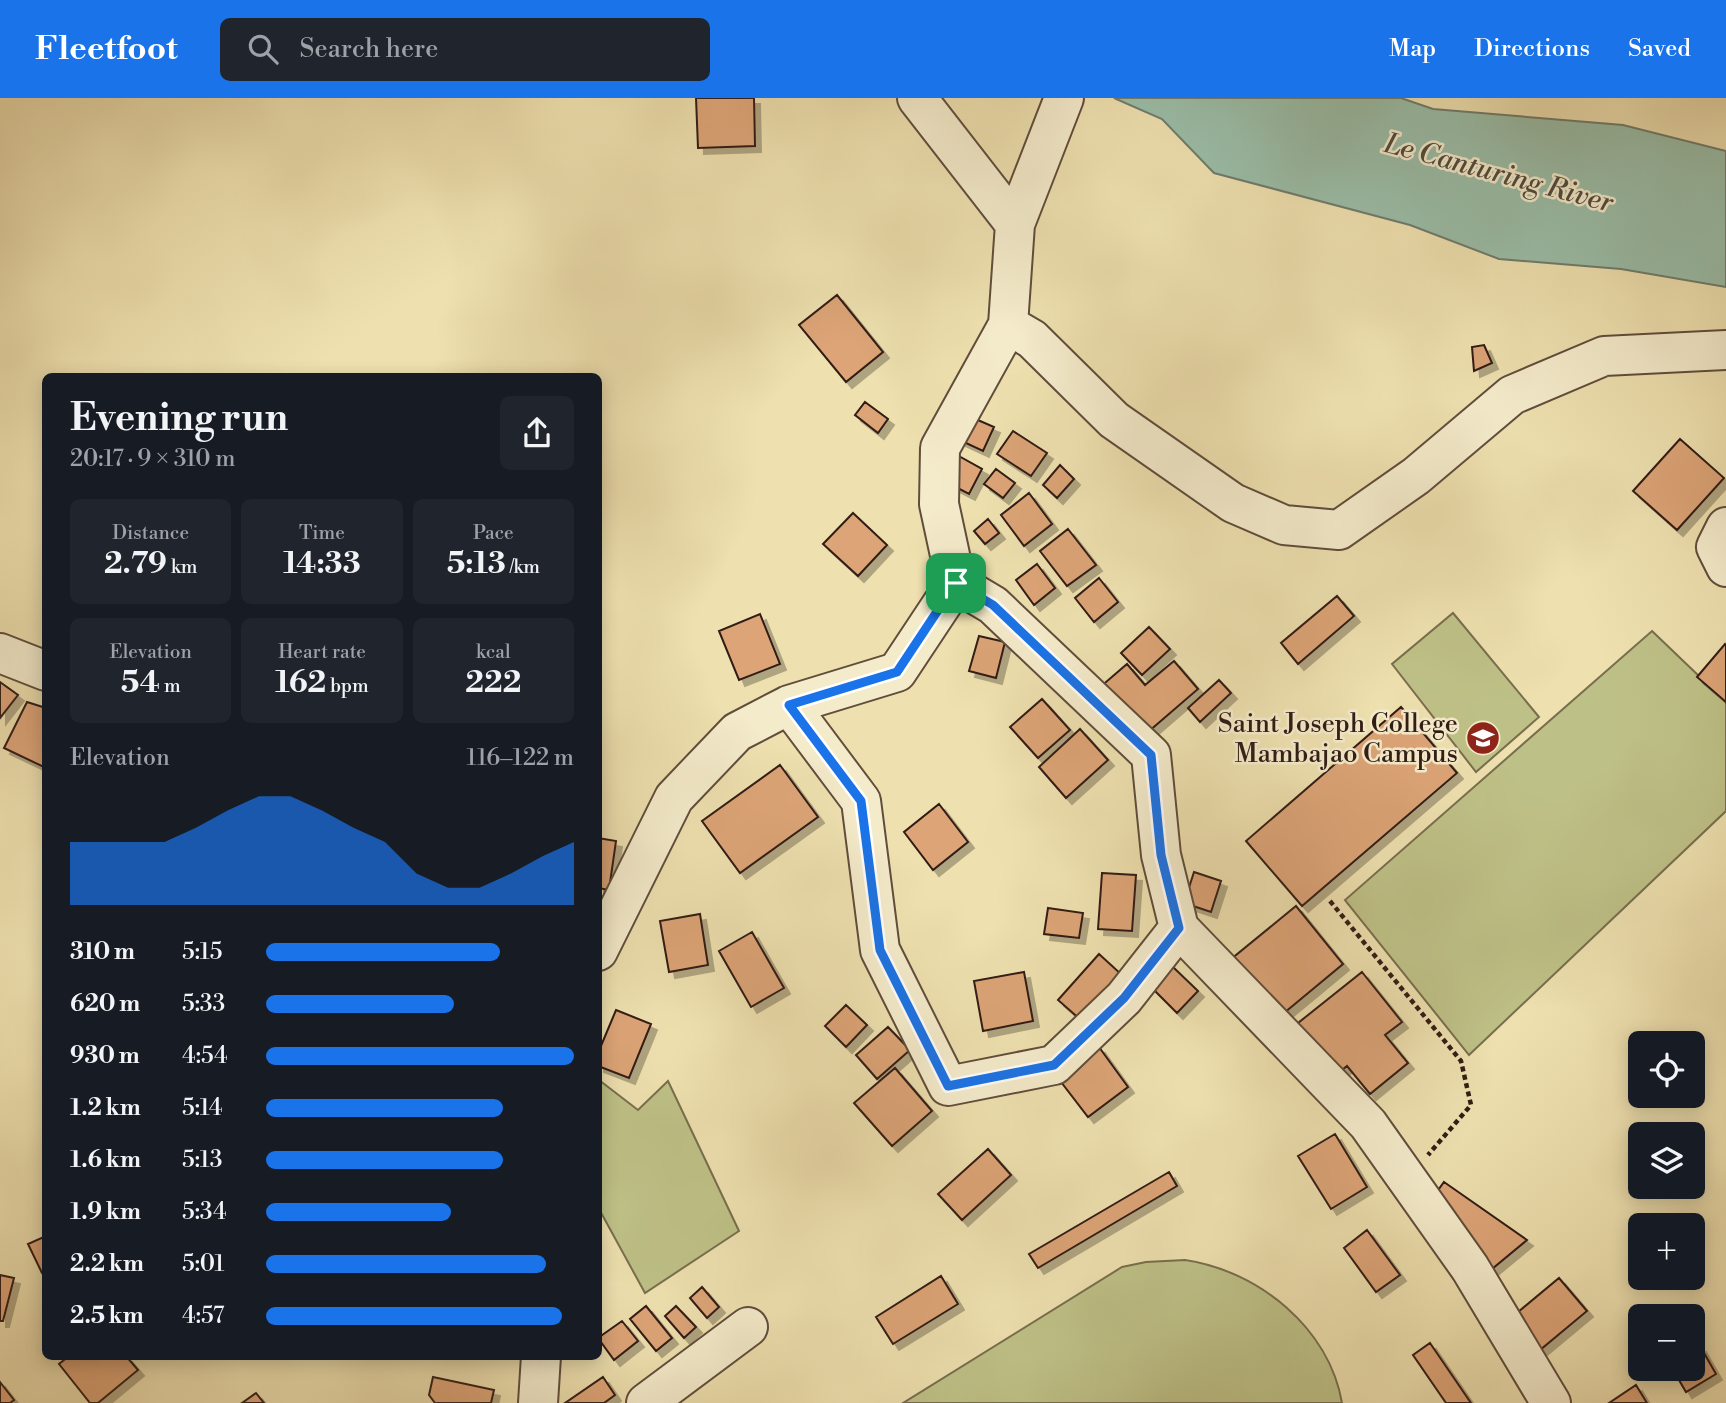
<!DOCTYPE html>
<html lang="en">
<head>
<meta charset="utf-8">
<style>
	body { margin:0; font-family:"Libre Bodoni",serif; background:#20242c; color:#f1f3f6; height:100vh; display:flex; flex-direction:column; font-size:26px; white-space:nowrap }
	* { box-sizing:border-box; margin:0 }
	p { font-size:23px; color:#9ea1a6 }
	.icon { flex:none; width:38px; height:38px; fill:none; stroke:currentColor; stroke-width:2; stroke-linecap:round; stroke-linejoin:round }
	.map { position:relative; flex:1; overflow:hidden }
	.side { position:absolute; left:42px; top:275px; width:560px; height:987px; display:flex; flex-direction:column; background:#171b24; border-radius:10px; box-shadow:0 4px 18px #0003 }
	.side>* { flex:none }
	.fabs { position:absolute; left:1628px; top:933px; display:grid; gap:14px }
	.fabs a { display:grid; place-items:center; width:77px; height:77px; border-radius:10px; background:#171b24; box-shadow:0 4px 18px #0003; font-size:35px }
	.pin { position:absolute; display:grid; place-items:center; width:60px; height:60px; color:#fff; margin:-30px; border-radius:14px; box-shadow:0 4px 10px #0006 }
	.round { display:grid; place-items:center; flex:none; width:74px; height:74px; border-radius:10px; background:#20242c }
	.overview { display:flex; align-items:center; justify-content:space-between; height:119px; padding:0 28px }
	h1 { font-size:38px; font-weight:700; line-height:52px }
	.figures { display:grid; grid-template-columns:repeat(3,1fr); gap:10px; height:119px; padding:7px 28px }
	.figures div { display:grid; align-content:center; border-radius:10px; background:#20242c; text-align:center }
	.figures b { font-size:30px; font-weight:700 }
	.figures small { font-size:19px; font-weight:400 }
	.figures p { font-size:19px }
	.chart { height:196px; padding:14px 28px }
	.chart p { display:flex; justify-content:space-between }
	.chart svg { width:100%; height:126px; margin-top:7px; fill:#1a73e8; opacity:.7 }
	ul { padding:0 28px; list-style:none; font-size:23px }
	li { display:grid; grid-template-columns:112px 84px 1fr; align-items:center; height:52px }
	li i { height:18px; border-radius:9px; background:#1a73e8 }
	header { display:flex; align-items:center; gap:42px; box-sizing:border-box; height:98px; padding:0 35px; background:#1a73e8; color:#fff }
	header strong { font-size:33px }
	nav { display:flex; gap:38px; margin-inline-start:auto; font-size:24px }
	.search { width:490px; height:63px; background:#20242c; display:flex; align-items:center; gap:18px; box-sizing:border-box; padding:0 24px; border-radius:10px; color:#9ea1a6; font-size:26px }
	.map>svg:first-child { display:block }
	.green { fill:#bec187; stroke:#786e4e; stroke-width:2 }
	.water { fill:#9abda7; stroke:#707d6d; stroke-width:2 }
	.building { fill:#dca477; stroke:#311c15; stroke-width:2; filter:url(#shadow) }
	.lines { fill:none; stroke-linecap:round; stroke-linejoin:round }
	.minor-casing { stroke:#604d3c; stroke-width:42 }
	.path { stroke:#311c15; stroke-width:4.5; stroke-dasharray:5 3.5; stroke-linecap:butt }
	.minor { stroke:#f4ebcb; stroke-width:38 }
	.route-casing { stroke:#fff; stroke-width:14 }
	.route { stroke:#1a73e8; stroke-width:9 }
	.labels { text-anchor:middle; stroke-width:5; stroke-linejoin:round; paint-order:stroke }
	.poi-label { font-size:26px; fill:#311c15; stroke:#f4ebcb; text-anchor:end }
	.water-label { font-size:28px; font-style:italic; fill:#504c41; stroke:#f4ebcb }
</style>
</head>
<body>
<header>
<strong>Fleetfoot</strong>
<div class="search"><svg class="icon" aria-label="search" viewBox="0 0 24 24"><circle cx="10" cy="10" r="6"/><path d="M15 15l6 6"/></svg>Search here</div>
<nav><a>Map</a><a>Directions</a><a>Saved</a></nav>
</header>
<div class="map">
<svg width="1726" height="1305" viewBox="0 0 1726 1305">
	<defs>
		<filter id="shadow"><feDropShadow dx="6" dy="6" stdDeviation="0" flood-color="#0004"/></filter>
	</defs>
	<rect width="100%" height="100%" fill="#eee0af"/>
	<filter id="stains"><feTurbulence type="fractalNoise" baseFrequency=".00286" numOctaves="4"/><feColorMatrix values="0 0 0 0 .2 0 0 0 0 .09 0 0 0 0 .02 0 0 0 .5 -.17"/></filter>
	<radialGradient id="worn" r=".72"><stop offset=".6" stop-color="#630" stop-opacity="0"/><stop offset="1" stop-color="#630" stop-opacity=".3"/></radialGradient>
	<path class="green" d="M1453,515l86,104 -63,55 -84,-108z
		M1652,533l74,71v109l-257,244 -124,-155z
		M599,982l39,30 30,-29 71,150 -94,62 -46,-84z
		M1185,1162c74,11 144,68 157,143h-439l219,-136 24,-5z"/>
	<path class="water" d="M1114,0h287l32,11 190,16 103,26v136l-105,-18 -122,-10 -89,-34 -196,-52 -52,-54z"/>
	<path class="building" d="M696,0h58l1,48 -57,2z
		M837,197l46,57 -37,30 -47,-57z
		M1484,247l8,18 -18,8 -2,-24z
		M865,304l23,17 -10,14 -23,-18z
		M964,316l30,13 -11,24 -30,-14z
		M1013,333l34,22 -16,23 -34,-22z
		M1680,341l44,39 -47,52 -44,-39z
		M957,357l25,14 -13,25 -25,-13z
		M1060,367l14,14 -17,19 -14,-13z
		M996,371l19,14 -12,15 -19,-14z
		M1029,395l23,31 -28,22 -23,-31z
		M853,415l34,32 -29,31 -35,-32z
		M988,421l11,14 -14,11 -11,-13z
		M1068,431l28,36 -29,21 -27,-35z
		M1037,466l18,24 -21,17 -18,-25z
		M1099,480l19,24 -24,20 -19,-24z
		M1337,498l17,20 -56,48 -17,-21z
		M760,516l20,50 -41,16 -20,-49z
		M1149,529l21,22 -28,26 -21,-22z
		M979,538l26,6 -9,36 -27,-7z
		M1725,546l1,1v57l-29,-25z
		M1174,563l24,28 -57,49 -42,-50 28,-24 18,21z
		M1219,582l12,13 -31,29 -12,-14z
		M0,584l18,13 -18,23z
		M1042,601l28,31 -32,28 -28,-31z
		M27,604l19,6v60l-42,-20z
		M1401,609l56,66 -155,133 -56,-65z
		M1080,631l28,31 -42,38 -27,-31z
		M780,667l38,52 -78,56 -38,-52z
		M939,706l29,38 -35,28 -29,-38z
		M598,740l18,3 -7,49 -11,-2z
		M1194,774l27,9 -10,31 -27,-9z
		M1102,775l34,2 -4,56 -34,-2z
		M1296,808l47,58 -65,54 -48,-58z
		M1048,810l35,5 -4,25 -35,-4z
		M700,816l8,51 -39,7 -9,-51z
		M752,834l32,56 -33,19 -32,-56z
		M1099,856l23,21 -40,46 -24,-21z
		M1173,869l25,24 -21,22 -25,-25z
		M1024,874l9,49 -50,10 -9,-50z
		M1362,874l40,50 -17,13 23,28 -38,31 -23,-28 -18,15 -41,-50z
		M846,907l21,20 -21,22 -21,-21z
		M616,912l35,14 -22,54 -31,-12v-13z
		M888,929l22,23 -33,29 -21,-24z
		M1099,949l29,40 -40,30 -30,-39z
		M895,970l37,43 -40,35 -38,-43z
		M1335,1036l32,53 -36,22 -33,-53z
		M988,1051l23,26 -49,45 -24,-26z
		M1169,1074l8,14 -139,82 -9,-14z
		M1444,1084l83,58 -41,34 -55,-74z
		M1367,1132l33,45 -24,17 -32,-44z
		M46,1138v36l-4,1 -14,-29z
		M0,1177l14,3 -11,43h-3z
		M941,1178l17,28 -65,40 -17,-27z
		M1559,1180l28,33 -47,39 -28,-33z
		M702,1189l17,20 -12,11 -17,-20z
		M646,1208l26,32 -16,13 -26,-32z
		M676,1208l20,21 -12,11 -19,-22z
		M622,1223l16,20 -24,19 -16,-22z
		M1430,1245l41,60h-25l-33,-48z
		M1700,1248l16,28 -30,18 -14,-24h20v-17z
		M69,1258h57l12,14 -40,33h-8l-31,-39z
		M433,1279l61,13 -3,13h-56l-6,-8z
		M603,1279l12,18 -11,8h-39z
		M0,1284l14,18 -4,3h-10z
		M1636,1287l11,18h-38z
		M256,1295l8,10h-22z"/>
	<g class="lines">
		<g class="minor-casing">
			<path id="minor" d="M917,0l98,126
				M1064,0l-49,126 -7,101 24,14 82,81 119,83 51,22 55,5 77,-54 96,-81 92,-39 122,-6
				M1726,429l-10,20 10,20
				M956,485l37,22 158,150 10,100 18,73 189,196 102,144 81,135
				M956,485l-17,-79 1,-56 68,-123
				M0,555l46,18
				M789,607l72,96 19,149 68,136 106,-21 70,-67 55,-70
				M598,853l76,-153 63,-66 52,-27 108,-33 59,-89
				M538,1305l3,-47
				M646,1305l102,-76"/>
		</g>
		<path class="path" d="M1330,803l131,160 10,44 -43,50"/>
		<use href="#minor" class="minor"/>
	</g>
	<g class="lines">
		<g class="route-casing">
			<path id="route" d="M956,485l37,22 158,150 10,100 18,73 -55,70 -70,67 -106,21 -68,-136 -19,-149 -72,-96 108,-33z"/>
		</g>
		<use href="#route" class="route"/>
	</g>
	<defs>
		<g id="university-disc" transform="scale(1.75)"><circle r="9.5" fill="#8f2418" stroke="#f4ebcb"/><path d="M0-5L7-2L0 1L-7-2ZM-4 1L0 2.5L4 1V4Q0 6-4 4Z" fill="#fff"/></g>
	</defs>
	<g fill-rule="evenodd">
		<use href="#university-disc" x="1483" y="640"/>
	</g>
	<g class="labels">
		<g class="poi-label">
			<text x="1458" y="634">Saint Joseph College<tspan x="1458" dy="30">Mambajao Campus</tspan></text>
		</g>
		<g class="water-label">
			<text transform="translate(1499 74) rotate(15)" y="10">Le Canturing River</text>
		</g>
	</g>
	<rect width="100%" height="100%" filter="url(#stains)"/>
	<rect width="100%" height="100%" fill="url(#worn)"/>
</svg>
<div class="fabs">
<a><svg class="icon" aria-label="locate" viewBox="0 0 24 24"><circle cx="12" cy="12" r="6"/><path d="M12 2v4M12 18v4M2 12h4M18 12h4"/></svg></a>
<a><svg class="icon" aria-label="layers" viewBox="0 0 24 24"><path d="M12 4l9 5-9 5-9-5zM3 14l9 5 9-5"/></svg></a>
<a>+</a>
<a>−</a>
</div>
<div class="pin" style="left:956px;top:485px;background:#1e9e55"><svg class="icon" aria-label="arrive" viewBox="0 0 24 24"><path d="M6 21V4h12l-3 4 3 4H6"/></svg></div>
<section class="side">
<div class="overview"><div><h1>Evening run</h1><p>20:17 · 9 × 310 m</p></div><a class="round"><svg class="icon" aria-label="share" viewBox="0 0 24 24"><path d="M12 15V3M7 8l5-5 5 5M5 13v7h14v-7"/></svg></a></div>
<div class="figures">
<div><p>Distance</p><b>2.79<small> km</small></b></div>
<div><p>Time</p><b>14:33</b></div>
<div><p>Pace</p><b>5:13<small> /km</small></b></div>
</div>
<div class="figures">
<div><p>Elevation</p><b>54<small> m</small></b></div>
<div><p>Heart rate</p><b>162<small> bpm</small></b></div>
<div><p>kcal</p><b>222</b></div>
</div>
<div class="chart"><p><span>Elevation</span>116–122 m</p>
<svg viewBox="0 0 160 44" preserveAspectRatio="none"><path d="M0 44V22L10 22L20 22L30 22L40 17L50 11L60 6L70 6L80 11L90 17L100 22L110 33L120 38L130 38L140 33L150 27L160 22V44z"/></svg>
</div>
<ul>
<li><b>310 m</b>5:15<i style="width:76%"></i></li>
<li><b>620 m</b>5:33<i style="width:61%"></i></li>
<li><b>930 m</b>4:54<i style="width:100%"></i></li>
<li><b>1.2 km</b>5:14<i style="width:77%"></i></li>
<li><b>1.6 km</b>5:13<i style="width:77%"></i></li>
<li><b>1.9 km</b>5:34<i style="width:60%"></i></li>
<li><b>2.2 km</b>5:01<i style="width:91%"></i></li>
<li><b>2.5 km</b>4:57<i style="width:96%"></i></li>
</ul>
</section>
</div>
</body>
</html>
